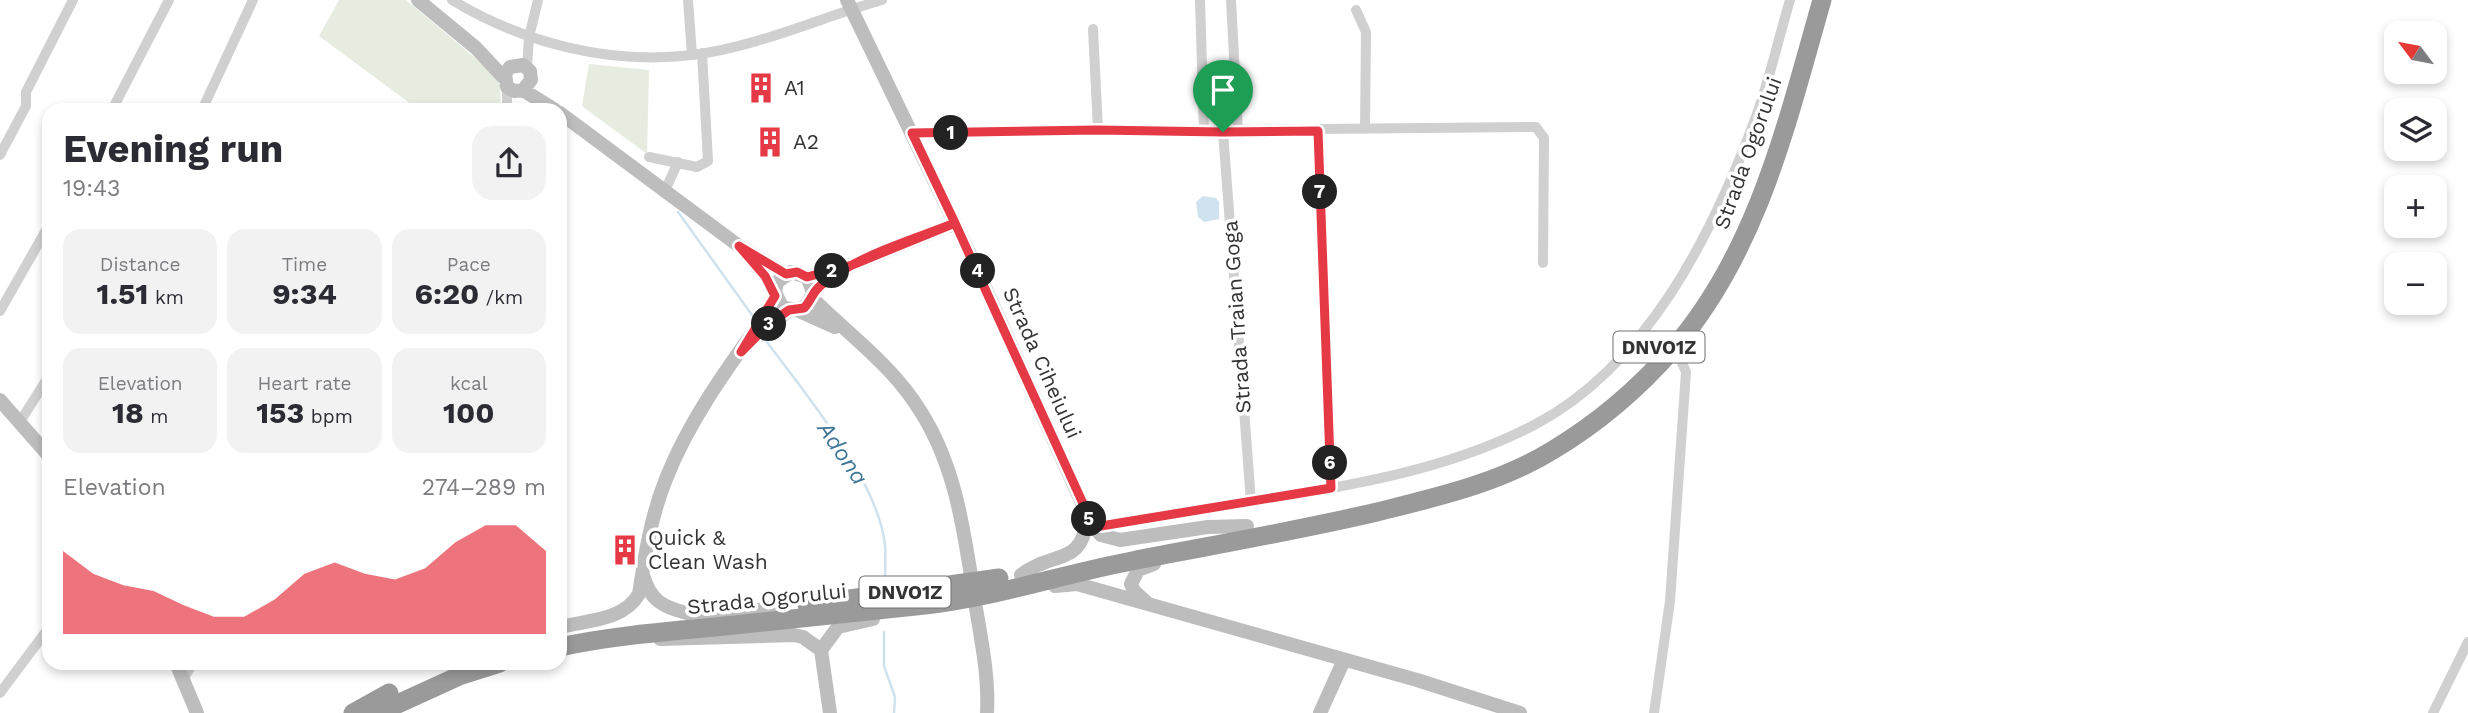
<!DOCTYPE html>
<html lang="en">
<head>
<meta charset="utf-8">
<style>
	body { margin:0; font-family:"Work Sans",sans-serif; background:#f2f2f3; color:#2b2b33; height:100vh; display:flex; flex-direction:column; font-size:26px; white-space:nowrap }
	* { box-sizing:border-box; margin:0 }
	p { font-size:23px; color:#7c7c81 }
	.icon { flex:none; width:38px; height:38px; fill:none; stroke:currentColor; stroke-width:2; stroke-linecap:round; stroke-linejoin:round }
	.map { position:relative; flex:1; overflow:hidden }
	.side { position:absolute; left:42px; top:103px; width:525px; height:567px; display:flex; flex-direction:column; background:#fff; border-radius:21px; box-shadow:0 4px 10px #0003 }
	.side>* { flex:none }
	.needle { width:46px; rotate:302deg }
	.fabs { position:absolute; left:2384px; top:21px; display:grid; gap:14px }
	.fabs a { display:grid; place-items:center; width:63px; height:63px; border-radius:14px; background:#fff; box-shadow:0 4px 10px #0003; font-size:35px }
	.pin { position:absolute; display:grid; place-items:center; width:60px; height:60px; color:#fff; margin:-72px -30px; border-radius:50% 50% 50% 0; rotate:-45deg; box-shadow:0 0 7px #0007 }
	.pin .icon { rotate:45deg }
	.km { position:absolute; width:35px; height:35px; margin:-18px; border-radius:50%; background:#222; color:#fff; font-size:19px; line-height:35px; text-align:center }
	.round { display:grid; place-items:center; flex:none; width:74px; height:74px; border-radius:21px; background:#f2f2f3 }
	.head { display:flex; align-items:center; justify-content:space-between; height:119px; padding:0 21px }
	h1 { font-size:38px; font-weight:700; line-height:52px }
	.metrics { display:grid; grid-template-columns:repeat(3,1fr); gap:10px; height:119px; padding:7px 21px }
	.metrics div { display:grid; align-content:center; border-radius:18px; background:#f2f2f3; text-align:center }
	.metrics b { font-size:30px; font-weight:700 }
	.metrics small { font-size:19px; font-weight:400 }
	.metrics p { font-size:19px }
	.chart { height:196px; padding:14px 21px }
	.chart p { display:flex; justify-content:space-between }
	.chart svg { width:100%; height:126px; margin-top:7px; fill:#e63946; opacity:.7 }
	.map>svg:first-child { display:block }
	.green { fill:#e6ecdf }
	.water { fill:#cfe2ee }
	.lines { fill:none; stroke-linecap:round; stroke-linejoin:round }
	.stream { stroke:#cfe2ee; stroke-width:2.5 }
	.street { stroke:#d0d0d0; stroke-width:10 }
	.secondary { stroke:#bdbdbd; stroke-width:14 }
	.highway { stroke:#9a9a9a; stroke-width:19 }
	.route-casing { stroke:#fff; stroke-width:14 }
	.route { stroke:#e63946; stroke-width:9 }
	.labels { text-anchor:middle; stroke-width:7; stroke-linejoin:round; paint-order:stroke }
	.shield { fill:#fff; stroke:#707070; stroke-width:2 }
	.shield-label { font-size:19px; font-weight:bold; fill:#333 }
	.poi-label { font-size:21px; fill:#333; stroke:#fff; text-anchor:start }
	.street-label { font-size:21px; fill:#333; stroke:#fff }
	.water-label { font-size:23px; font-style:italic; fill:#3f7597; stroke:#fff }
</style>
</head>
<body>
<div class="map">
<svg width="2468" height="713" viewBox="0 0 2468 713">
	<rect width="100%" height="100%" fill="#fff"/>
	<path class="green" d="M339,0h67l86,72 8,14 1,24h-82l-100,-74z
		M589,64l60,6 -2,84 -65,-48z"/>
	<path class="water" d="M1203,196l13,2 3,4v17l-15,3 -6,-5 -2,-15z"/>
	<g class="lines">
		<path class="stream" d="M678,212l74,103
			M767,342c39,53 111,138 118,203 1,11 0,22 0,32
			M884,632v34l11,31 -1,16"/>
		<path class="street" d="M452,0c71,43 157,65 240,55 65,-8 127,-37 190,-55
			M688,0l4,55
			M1200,0l4,132
			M1231,0l7,132
			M1356,10l10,22 -1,97
			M1093,29l5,101
			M527,68l2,-31 9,-37
			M112,110l57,-110
			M202,110l51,-110
			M507,110v-23
			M1318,131l13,357
			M1223,132l28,370
			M912,133l624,-6 8,11 -1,125
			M0,155l26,-49v-14l47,-92
			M649,157l48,10 11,-6 -6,-108
			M664,193l14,-31
			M0,311l49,-86
			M21,420l28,-44
			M1092,521c2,2 5,5 9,5 12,1 29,-4 42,-6 36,-6 73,-12 109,-18 97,-16 197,-32 284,-78 111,-59 176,-189 218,-302 15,-40 24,-82 36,-122
			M183,680l10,-17
			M0,693l47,-63
			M1654,713l16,-112 16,-229 -11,-25
			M2433,713l35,-71"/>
		<path class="secondary" d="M418,0l58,48 28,30
			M847,0l127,263 118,262 9,10 19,5 88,-13 39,-1
			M523,90l8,-10 -1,-9 -7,-6 -13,2 -5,7 2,13 7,4 9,-1 32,20
			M560,113l179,133 47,28
			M807,277l45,-12 103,-42
			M813,292l-6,-15 -16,-5 -14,10 -2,10 7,15 15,3c12,-4 11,-10 18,-19 8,-11 26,-19 37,-26
			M812,298c33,33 74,63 101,102 43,60 51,131 62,202 6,37 14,74 12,111
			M797,310l38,17
			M760,335l29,-25
			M0,400l49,56
			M643,575c7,25 19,32 44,38l93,-4
			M1021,575c32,-25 62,-8 66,-58
			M1055,586l22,-2 340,96 103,33
			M1148,604l-14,-13 -3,-7 7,-14 16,-6
			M560,627c28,-7 63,-6 79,-33 6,-39 12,-78 27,-115 24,-61 65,-116 103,-169l6,-14
			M660,639l134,-4 9,2 18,13
			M176,663l21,50
			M830,713l-9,-63 17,-23 35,-8
			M1320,713l24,-53"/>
		<path class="highway" d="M807,605l192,-27
			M560,647c51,-11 103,-15 155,-20 70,-7 140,-14 210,-22 70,-8 138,-31 207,-44 82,-16 164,-30 245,-49 60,-15 123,-29 176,-62 45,-27 85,-61 120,-101 85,-98 114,-227 149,-349
			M353,713l36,-20
			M378,713l81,-37 41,-13"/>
	</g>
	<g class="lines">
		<g class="route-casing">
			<path id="route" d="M1223,132l-126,-2 -185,3 43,90 -103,42 -45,12 -10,-5 -11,2 -47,-28 26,30 10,20 -34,56 29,-29 19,-13 15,-2c7,-7 8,-15 16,-22 38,-31 90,-45 135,-63l136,298 10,5 230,-38 -13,-357 -95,1"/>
		</g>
		<use href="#route" class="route"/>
	</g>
	<defs>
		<g id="building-bare" transform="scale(2.415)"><path d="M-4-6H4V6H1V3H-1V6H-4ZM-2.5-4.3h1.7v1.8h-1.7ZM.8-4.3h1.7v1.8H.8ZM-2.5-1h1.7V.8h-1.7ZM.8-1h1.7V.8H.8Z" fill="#e63946" stroke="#fff" stroke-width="2.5" paint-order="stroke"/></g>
	</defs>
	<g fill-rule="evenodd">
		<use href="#building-bare" x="761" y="88"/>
		<use href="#building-bare" x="770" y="142"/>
		<use href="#building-bare" x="625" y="550"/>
	</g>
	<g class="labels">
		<g class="shield">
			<rect x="1613.5" y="331.5" width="91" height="31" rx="5"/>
			<rect x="859.5" y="576.5" width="91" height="31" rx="5"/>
		</g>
		<g class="shield-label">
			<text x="1659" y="354">DNVO1Z</text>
			<text x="905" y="599">DNVO1Z</text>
		</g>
		<g class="poi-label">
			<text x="784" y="95">A1</text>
			<text x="793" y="149">A2</text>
			<text x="648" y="545">Quick &amp;<tspan x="648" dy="24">Clean Wash</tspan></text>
		</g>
		<g class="street-label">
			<text transform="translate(1748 153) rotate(-70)" y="7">Strada Ogorului</text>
			<text transform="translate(1237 317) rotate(-94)" y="7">Strada Traian Goga</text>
			<text transform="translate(1042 363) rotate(66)" y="7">Strada Ciheiului</text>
			<text transform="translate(767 599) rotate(-6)" y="7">Strada Ogorului</text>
		</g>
		<g class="water-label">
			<text transform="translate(843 453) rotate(56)" y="8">Adona</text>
		</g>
	</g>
</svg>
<div class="fabs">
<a><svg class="needle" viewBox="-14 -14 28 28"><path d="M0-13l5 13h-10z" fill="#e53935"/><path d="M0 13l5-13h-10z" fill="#7c7c81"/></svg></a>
<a><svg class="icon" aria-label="layers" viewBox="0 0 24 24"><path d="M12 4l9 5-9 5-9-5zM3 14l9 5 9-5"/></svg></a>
<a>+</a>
<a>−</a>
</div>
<div class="pin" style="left:1223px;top:132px;background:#1e9e55"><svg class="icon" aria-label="arrive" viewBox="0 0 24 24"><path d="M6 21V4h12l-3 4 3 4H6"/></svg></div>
<b class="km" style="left:951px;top:133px">1</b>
<b class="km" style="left:832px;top:271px">2</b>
<b class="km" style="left:769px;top:324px">3</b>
<b class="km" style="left:978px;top:271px">4</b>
<b class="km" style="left:1089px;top:519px">5</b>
<b class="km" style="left:1330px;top:463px">6</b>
<b class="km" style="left:1320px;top:192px">7</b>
<section class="side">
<div class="head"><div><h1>Evening run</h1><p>19:43</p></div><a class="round"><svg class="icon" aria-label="share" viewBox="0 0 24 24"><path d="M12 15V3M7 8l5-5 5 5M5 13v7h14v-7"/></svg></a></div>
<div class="metrics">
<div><p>Distance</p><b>1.51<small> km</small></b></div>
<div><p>Time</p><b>9:34</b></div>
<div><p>Pace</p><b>6:20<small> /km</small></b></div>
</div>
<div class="metrics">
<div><p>Elevation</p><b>18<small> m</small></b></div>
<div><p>Heart rate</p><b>153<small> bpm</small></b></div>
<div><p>kcal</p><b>100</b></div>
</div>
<div class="chart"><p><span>Elevation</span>274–289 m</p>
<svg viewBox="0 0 160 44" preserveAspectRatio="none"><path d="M0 44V15L10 23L20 27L30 29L40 34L50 38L60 38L70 32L80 23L90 19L100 23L110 25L120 21L130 12L140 6L150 6L160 15V44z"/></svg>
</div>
</section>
</div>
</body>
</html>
